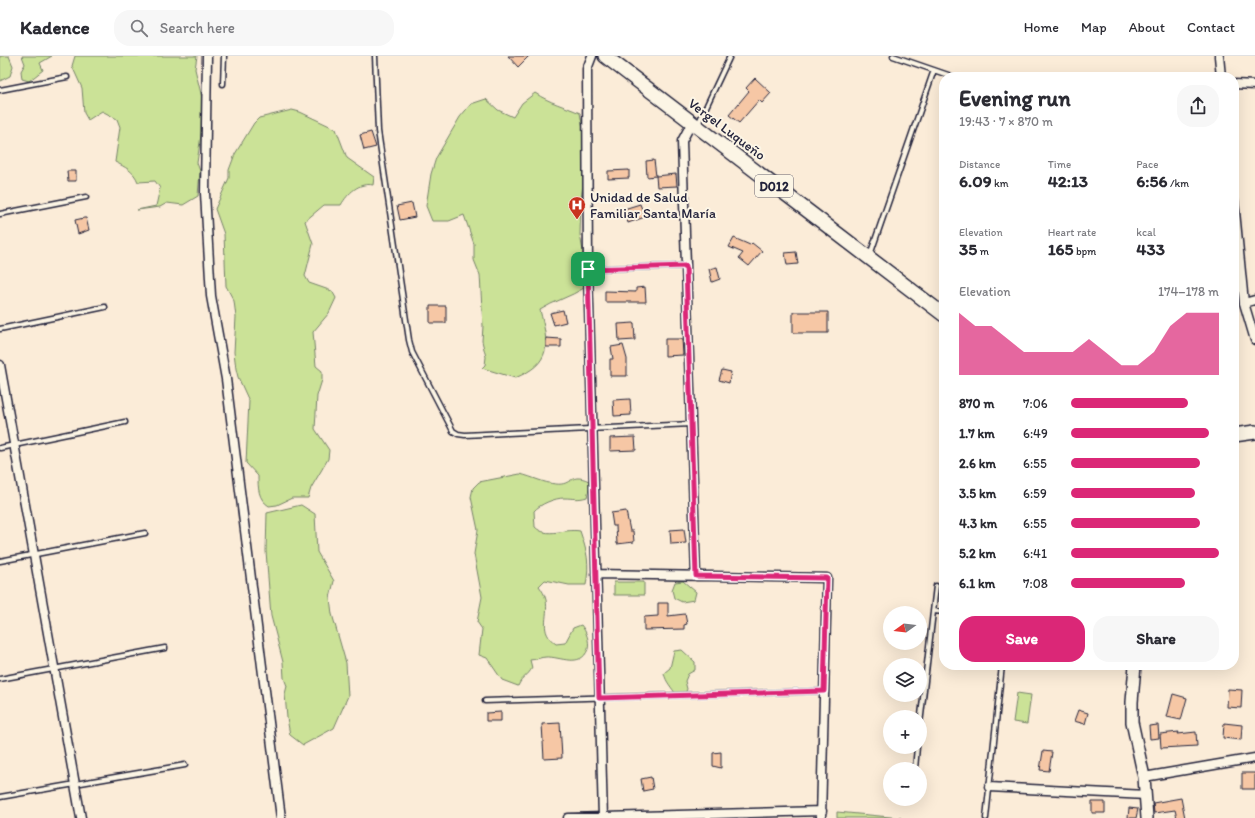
<!DOCTYPE html>
<html lang="en">
<head>
<meta charset="utf-8">
<style>
	body { margin:0; font-family:Itim,sans-serif; background:#f7f7f7; color:#2b2b33; height:100vh; display:flex; flex-direction:column; font-size:15px; white-space:nowrap }
	* { box-sizing:border-box; margin:0 }
	p { font-size:13px; color:#7c7c81 }
	.icon { flex:none; width:22px; height:22px; fill:none; stroke:currentColor; stroke-width:2; stroke-linecap:round; stroke-linejoin:round }
	.map { position:relative; flex:1; overflow:hidden }
	.details { position:absolute; left:939px; top:16px; width:300px; height:598px; display:flex; flex-direction:column; background:#fff; border-radius:16px; box-shadow:0 4px 16px #0002 }
	.details>* { flex:none }
	.needle { width:26px; rotate:255deg }
	.controls { position:absolute; left:883px; top:550px; display:grid; gap:8px }
	.controls a { display:grid; place-items:center; width:44px; height:44px; border-radius:50%; background:#fff; box-shadow:0 4px 16px #0002; font-size:20px }
	.pin { position:absolute; display:grid; place-items:center; width:34px; height:34px; color:#fff; margin:-17px; border-radius:8px; box-shadow:0 2px 6px #0006 }
	.round { display:grid; place-items:center; flex:none; width:42px; height:42px; border-radius:16px; background:#f7f7f7 }
	.overview { display:flex; align-items:center; justify-content:space-between; height:68px; padding:0 20px }
	h1 { font-size:22px; font-weight:800; line-height:30px }
	.metrics { display:grid; grid-template-columns:repeat(3,1fr); gap:6px; height:68px; padding:4px 20px }
	.metrics div { display:grid; align-content:center }
	.metrics b { font-size:17px; font-weight:800 }
	.metrics small { font-size:11px; font-weight:400 }
	.metrics p { font-size:11px }
	.chart { height:112px; padding:8px 20px }
	.chart p { display:flex; justify-content:space-between }
	.chart svg { width:100%; height:72px; margin-top:4px; fill:#db2777; opacity:.7 }
	.primary-button { display:flex; gap:8px; margin-top:auto; padding:8px 20px }
	.primary-button a { flex:1; height:46px; border-radius:16px; background:#db2777; color:#fff; font-size:16px; font-weight:800; line-height:46px; text-align:center }
	.primary-button a+a { background:#f7f7f7; color:#2b2b33 }
	ul { padding:0 20px; list-style:none; font-size:13px }
	li { display:grid; grid-template-columns:64px 48px 1fr; align-items:center; height:30px }
	li i { height:10px; border-radius:5px; background:#db2777 }
	header { display:flex; align-items:center; gap:24px; box-sizing:border-box; height:56px; padding:0 20px; background:#fff; border-bottom:1px solid #e1e1e2 }
	header strong { font-size:19px }
	nav { display:flex; gap:22px; margin-inline-start:auto; font-size:14px }
	.search { width:280px; height:36px; background:#f7f7f7; display:flex; align-items:center; gap:10px; box-sizing:border-box; padding:0 14px; border-radius:16px; color:#7c7c81; font-size:15px }
	.map>svg:first-child { display:block }
	.green { fill:#cbe297; stroke:#768269 }
	.building { fill:#f6c7a5; stroke:#22223b }
	.lines { fill:none; stroke-linecap:round; stroke-linejoin:round }
	.lane-casing { stroke:#22223b; stroke-width:7 }
	.street-casing { stroke:#22223b; stroke-width:11 }
	.secondary-casing { stroke:#22223b; stroke-width:14 }
	.primary-casing { stroke:#22223b; stroke-width:16 }
	.lane { stroke:#fcf5e5; stroke-width:4 }
	.street { stroke:#fcf5e5; stroke-width:8 }
	.secondary { stroke:#fcf5e5; stroke-width:11 }
	.primary { stroke:#fcf5e5; stroke-width:13 }
	.route-casing { stroke:#fff; stroke-width:8 }
	.route { stroke:#db2777; stroke-width:5 }
	.labels { text-anchor:middle; stroke-width:4; stroke-linejoin:round; paint-order:stroke }
	.shield { fill:#fcf5e5; stroke:#63616e; stroke-width:1 }
	.shield-label { font-size:13px; font-weight:bold; fill:#22223b }
	.street-label { font-size:14px; fill:#22223b; stroke:#fcf5e5 }
	.poi-label { font-size:14px; fill:#22223b; stroke:#fcf5e5; text-anchor:start }
</style>
</head>
<body>
<header>
<strong>Kadence</strong>
<div class="search"><svg class="icon" aria-label="search" viewBox="0 0 24 24"><circle cx="10" cy="10" r="6"/><path d="M15 15l6 6"/></svg>Search here</div>
<nav><a>Home</a><a>Map</a><a>About</a><a>Contact</a></nav>
</header>
<div class="map">
<svg width="1255" height="762" viewBox="0 0 1255 762">
	<rect width="100%" height="100%" fill="#fbecd8"/>
	<filter id="ink" filterUnits="userSpaceOnUse"><feTurbulence type="fractalNoise" baseFrequency=".025" numOctaves="2"/><feDisplacementMap in="SourceGraphic" scale="8" xChannelSelector="R" yChannelSelector="G"/><feConvolveMatrix kernelMatrix="1 2 1 2 8 2 1 2 1" color-interpolation-filters="sRGB"/></filter>
	<g filter="url(#ink)">
		<path class="green" d="M0,0h9l4,10 -3,10 -10,5z
			M22,0h30l-12,7 3,7 -14,11 -7,-2 -1,-8 4,-7z
			M75,0h122l-2,13 8,33 -1,26 -5,35 3,8 -2,25 -15,9 -16,-2 -7,4 -23,3 19,-4 4,-18 -5,-7 -17,1c-4,-11 -13,-15 -23,-20l5,-35 -3,-8 -15,-8 -14,9 -4,-7 -2,-25 -10,-22z
			M612,0h4l328,250v2z
			M535,37c15,10 29,13 45,20l3,16 3,33 -5,37 -1,36 3,16 -1,17 2,20c-14,9 -30,13 -44,22 9,35 12,53 -25,68l-33,-10 3,-3 1,-8 -4,-16 1,-15 -3,-51 -6,-15v-16l-10,-29 -15,6h-17l-6,-15 5,-32 5,-16 24,-41 11,-13 15,-5 12,11 15,7 9,-14z
			M292,54l8,2 36,17 11,29 27,19 -1,8c-14,-3 -25,8 -32,20h-17l-19,16 8,23 -8,32 4,7 23,8 4,7 -7,15 -16,19 3,34 6,5v9l-5,16 -2,33 14,21 -1,9 -17,29 -3,10h-16l-15,7 -8,1c-11,-7 -11,-18 -11,-30l-12,-13 3,-62 -11,-24 -2,-8 -2,-17 2,-35 -2,-16 -8,-15 -2,-52 -9,-25 14,-31v-8l6,-16 19,-31 5,-5z
			M520,418c13,3 23,9 36,10 16,2 14,-12 33,-3v8l-2,8c-9,3 -14,1 -23,1 -9,0 -24,6 -30,13l1,16c12,12 29,1 45,4 7,21 10,31 6,54h-17l-24,-5 -6,6c3,4 6,9 7,14 3,18 -8,31 10,44l9,-1 8,-15 8,-3c5,6 9,16 7,24 -7,20 -29,7 -42,8 -5,0 -11,3 -16,3l2,8c-4,8 -10,9 -14,18l-16,-6 -15,-22 -8,-3 3,-26 -5,-7 5,-25 -8,-43 4,-24 -7,-33 2,-9 6,-6z
			M301,449l14,9 2,38 17,29 -4,17 2,16 14,49 2,33 -14,32 -31,17 -13,-10 -3,-17 -2,-24 2,-8 -3,-8 -1,-16 -12,-46 -5,-65 1,-38z
			M683,525l13,11 -2,8 -12,2 -8,-4 -2,-8 3,-8z
			M614,526h30v13h-30z
			M682,594l13,12v8l-7,4 -3,7 2,8 -3,7 -8,-1c-4,-8 -10,-12 -12,-22l6,-5 4,-17z
			M1017,637l14,2 -4,29 -14,-2z
			M837,756l64,6h-64z"/>
		<path class="building" d="M508,0h21l-11,11z
			M755,22l16,15 -9,10 -3,-3 -20,23 -10,-8 20,-24 -3,-3z
			M371,76l5,15 -12,3 -4,-15z
			M654,104l2,16 -9,1 -1,-16z
			M629,114v8l-21,1v-8z
			M67,115h9v10h-8z
			M676,118l1,12 -20,1 -1,-11z
			M412,147l3,14 -15,3 -3,-14z
			M640,148l5,13 -17,6 -4,-14z
			M84,162h2l3,12 -11,4 -3,-14z
			M734,182l16,7 2,-2 10,8 -13,15 -10,-8 4,-5 -14,-6z
			M796,196l2,12 -11,1 -2,-12z
			M717,211l3,12 -8,3 -3,-13z
			M645,231l1,15h-41v-11l31,1v-4z
			M430,250h16v17h-16z
			M563,254l3,12 -12,3 -4,-12z
			M793,256h35v21h-35z
			M634,267l1,17 -16,1 -1,-17z
			M546,282l15,1v8h-15z
			M665,283h17l1,16 -18,1z
			M623,289l4,14v17h-17v-17h3l-2,-12z
			M722,314l9,2 -2,11 -10,-3z
			M630,343l1,16 -17,1 -1,-16z
			M635,381l1,13 -26,1v-13z
			M626,455l4,20h3l1,11 -17,2 -1,-18h-3l-2,-13z
			M684,473l2,14 -15,1 -1,-14z
			M658,547h10v13l17,-2 2,10 -3,1v4l-40,1v-13l14,-1z
			M1228,633l14,1 -1,18 -14,-1z
			M1173,638l14,4 -6,22 -14,-3z
			M1078,654l10,3 -3,11 -11,-3z
			M501,656v9h-15v-8z
			M560,667l2,35 -18,1 -2,-35z
			M1224,667l18,2 -1,15 -18,-2z
			M1158,669l1,13 -9,1 -1,-13z
			M1179,676l-1,2 18,-2 1,14 -36,2 -1,-14z
			M1043,695l9,1 -3,19 -9,-1z
			M721,696v16l-8,-2v-13z
			M1242,717h13v16h-13z
			M651,721l2,12 -10,2 -2,-12z
			M1181,742l4,20h-8l-2,-8 -21,3 -1,-10z
			M1092,746h13v11h-13z
			M1129,752l9,1 -2,9h-8z"/>
		<g class="lines">
			<g class="lane-casing">
				<path id="lane" d="M375,0l3,75 31,209 3,12 41,79 5,3 7,1 226,-11
					M893,0l61,21
					M223,28l1,-28
					M0,34l67,-13
					M698,68l32,-68
					M0,158l86,-17
					M870,199l64,-185
					M588,213l98,-3
					M0,273l105,-22
					M0,392l125,-26
					M0,505l145,-28
					M933,555l11,1
					M0,623l165,-31
					M485,645l339,-10
					M920,668l16,-138
					M915,713l2,-22
					M0,741l185,-32
					M986,762l16,-153"/>
			</g>
			<g class="street-casing">
				<path id="street" d="M207,0l-2,137 6,103 15,83 55,439
					M592,0l-5,13 1,200 15,549
					M1219,0l2,21
					M1234,28l21,1
					M692,66l-10,19 14,435
					M1234,145l10,102 11,37
					M1244,247l11,-3
					M0,309l81,453
					M596,518l231,4 -6,240
					M1144,721l111,-19
					M989,731l157,8
					M568,762l254,-7"/>
			</g>
			<g class="secondary-casing">
				<path id="secondary" d="M1135,609l-3,37v20l12,55 3,41"/>
			</g>
			<g class="primary-casing">
				<path id="primary" d="M605,0l339,259
					M1234,379l21,-3"/>
			</g>
			<use href="#lane" class="lane"/>
			<use href="#street" class="street"/>
			<use href="#secondary" class="secondary"/>
			<use href="#primary" class="primary"/>
		</g>
	</g>
	<g class="lines" filter="url(#ink)">
		<g class="route-casing">
			<path id="route" d="M686,210l10,310 131,2 -3,113 -225,7 -11,-429z"/>
		</g>
		<use href="#route" class="route"/>
	</g>
	<defs>
		<g id="hospital-pin" transform="scale(0.9)"><path d="M0 17L-7.5 6A9.5 9.5 0 1 1 7.5 6Z" fill="#c8321e" stroke="#fcf5e5"/><path d="M-5-5h3v3.5h4V-5h3V5h-3V1.5h-4V5h-3Z" fill="#fff"/></g>
	</defs>
	<g fill-rule="evenodd">
		<use href="#hospital-pin" x="577" y="149"/>
	</g>
	<g class="labels">
		<rect class="shield" x="755" y="119" width="38" height="22" rx="3"/>
		<g class="shield-label">
			<text x="774" y="135">D012</text>
		</g>
		<g class="street-label">
			<text transform="translate(727 73) rotate(37)" y="5">Vergel Luqueño</text>
		</g>
		<g class="poi-label">
			<text x="590" y="146">Unidad de Salud<tspan x="590" dy="16">Familiar Santa María</tspan></text>
		</g>
	</g>
</svg>
<div class="controls">
<a><svg class="needle" viewBox="-14 -14 28 28"><path d="M0-13l5 13h-10z" fill="#e53935"/><path d="M0 13l5-13h-10z" fill="#7c7c81"/></svg></a>
<a><svg class="icon" aria-label="layers" viewBox="0 0 24 24"><path d="M12 4l9 5-9 5-9-5zM3 14l9 5 9-5"/></svg></a>
<a>+</a>
<a>−</a>
</div>
<div class="pin" style="left:588px;top:213px;background:#1e9e55"><svg class="icon" aria-label="arrive" viewBox="0 0 24 24"><path d="M6 21V4h12l-3 4 3 4H6"/></svg></div>
<section class="details">
<div class="overview"><div><h1>Evening run</h1><p>19:43 · 7 × 870 m</p></div><a class="round"><svg class="icon" aria-label="share" viewBox="0 0 24 24"><path d="M12 15V3M7 8l5-5 5 5M5 13v7h14v-7"/></svg></a></div>
<div class="metrics">
<div><p>Distance</p><b>6.09<small> km</small></b></div>
<div><p>Time</p><b>42:13</b></div>
<div><p>Pace</p><b>6:56<small> /km</small></b></div>
</div>
<div class="metrics">
<div><p>Elevation</p><b>35<small> m</small></b></div>
<div><p>Heart rate</p><b>165<small> bpm</small></b></div>
<div><p>kcal</p><b>433</b></div>
</div>
<div class="chart"><p><span>Elevation</span>174–178 m</p>
<svg viewBox="0 0 160 44" preserveAspectRatio="none"><path d="M0 44V6L10 14L20 14L30 22L40 30L50 30L60 30L70 30L80 22L90 30L100 38L110 38L120 30L130 14L140 6L150 6L160 6V44z"/></svg>
</div>
<ul>
<li><b>870 m</b>7:06<i style="width:79%"></i></li>
<li><b>1.7 km</b>6:49<i style="width:93%"></i></li>
<li><b>2.6 km</b>6:55<i style="width:87%"></i></li>
<li><b>3.5 km</b>6:59<i style="width:84%"></i></li>
<li><b>4.3 km</b>6:55<i style="width:87%"></i></li>
<li><b>5.2 km</b>6:41<i style="width:100%"></i></li>
<li><b>6.1 km</b>7:08<i style="width:77%"></i></li>
</ul>
<div class="primary-button"><a>Save</a><a>Share</a></div>
</section>
</div>
</body>
</html>
